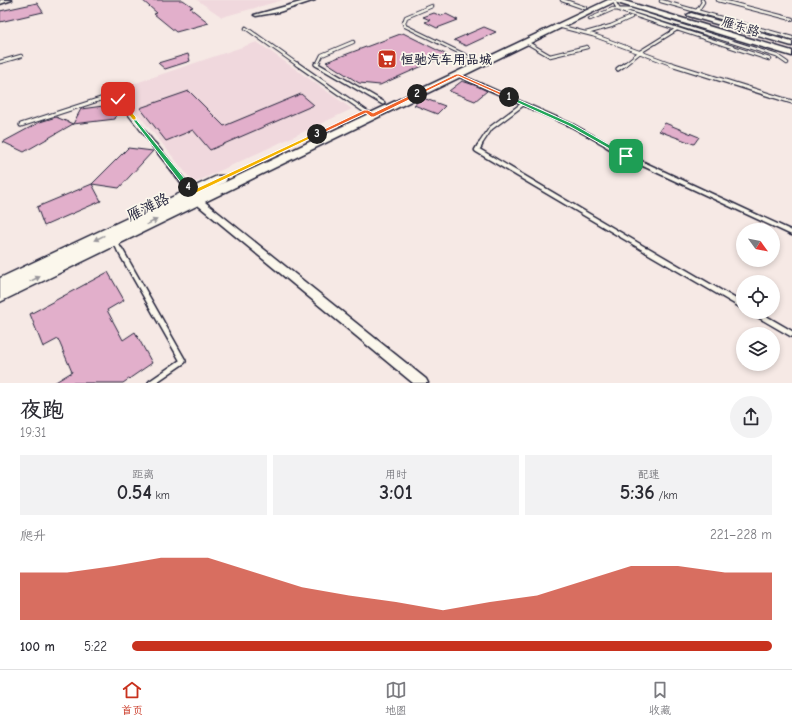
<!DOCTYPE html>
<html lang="zh">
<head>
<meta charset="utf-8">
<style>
	body { margin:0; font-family:"Comic Neue","LXGW WenKai TC",sans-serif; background:#f2f2f3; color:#2b2b33; height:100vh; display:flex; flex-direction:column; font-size:15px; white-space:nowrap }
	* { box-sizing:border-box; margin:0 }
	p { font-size:13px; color:#7c7c81 }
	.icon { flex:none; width:22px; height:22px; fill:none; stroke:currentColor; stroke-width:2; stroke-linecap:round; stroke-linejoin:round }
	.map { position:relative; height:383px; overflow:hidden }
	.drawer { display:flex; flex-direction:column; background:#fff; flex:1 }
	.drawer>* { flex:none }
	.needle { width:26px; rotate:123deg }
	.controls { position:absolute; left:736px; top:223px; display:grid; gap:8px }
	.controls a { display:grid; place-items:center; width:44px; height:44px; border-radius:50%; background:#fff; box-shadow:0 2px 6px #0003; font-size:20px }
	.pin { position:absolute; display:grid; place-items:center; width:34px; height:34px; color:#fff; margin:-17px; border-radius:8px; box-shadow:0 2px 6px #0006 }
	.km { position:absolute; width:20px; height:20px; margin:-10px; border-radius:50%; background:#222; color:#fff; font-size:11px; line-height:20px; text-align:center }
	.round { display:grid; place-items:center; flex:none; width:42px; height:42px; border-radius:21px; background:#f2f2f3 }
	.headline { display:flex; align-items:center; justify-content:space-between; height:68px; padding:0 20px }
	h1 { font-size:22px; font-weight:700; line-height:30px }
	.metrics { display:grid; grid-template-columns:repeat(3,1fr); gap:6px; height:68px; padding:4px 20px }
	.metrics div { display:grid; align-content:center; border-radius:0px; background:#f2f2f3; text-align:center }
	.metrics b { font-size:20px; font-weight:700 }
	.metrics small { font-size:11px; font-weight:400 }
	.metrics p { font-size:11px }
	.chart { height:112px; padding:8px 20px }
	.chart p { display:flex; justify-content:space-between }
	.chart svg { width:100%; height:72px; margin-top:4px; fill:#c8321e; opacity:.7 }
	ul { padding:0 20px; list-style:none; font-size:13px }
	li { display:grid; grid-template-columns:64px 48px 1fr; align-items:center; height:30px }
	li i { height:10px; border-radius:5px; background:#c8321e }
	.menu { display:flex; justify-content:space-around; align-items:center; height:56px; border-top:1px solid #e1e1e2; background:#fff; font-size:11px; color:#7c7c81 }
	.menu a { display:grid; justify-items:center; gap:2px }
	.menu .selected { color:#c8321e }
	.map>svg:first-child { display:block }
	.built { fill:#f0d8dd }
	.building { fill:#e2afcb; stroke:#22223b }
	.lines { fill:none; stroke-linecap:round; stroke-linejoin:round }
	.lane-far3-casing { stroke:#22223b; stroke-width:4.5 }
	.lane-far2-casing { stroke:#22223b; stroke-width:5.5 }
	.lane-far1-casing { stroke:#22223b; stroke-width:7 }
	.lane-casing { stroke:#22223b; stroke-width:8 }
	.street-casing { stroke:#22223b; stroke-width:3 }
	.secondary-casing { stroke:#22223b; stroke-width:3 }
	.lane-far3 { stroke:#fbf7ec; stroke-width:2.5 }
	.lane-far2 { stroke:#fbf7ec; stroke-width:3 }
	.lane-far1 { stroke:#fbf7ec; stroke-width:4 }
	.lane { stroke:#fbf7ec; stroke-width:5 }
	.street { fill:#fbf7ec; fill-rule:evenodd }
	.secondary { fill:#fbf7ec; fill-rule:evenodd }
	.oneway { fill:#99979c }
	.split-1 { fill:#22a559; stroke:#fff }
	.split-2 { fill:#f0652b; stroke:#fff }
	.split-3 { fill:#f0652b; stroke:#fff }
	.split-4 { fill:#f5b400; stroke:#fff }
	.split-5 { fill:#22a559; stroke:#fff }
	.split-6 { fill:#f5b400; stroke:#fff }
	.labels { text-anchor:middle; stroke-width:3.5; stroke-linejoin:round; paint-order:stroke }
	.far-street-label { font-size:13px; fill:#22223b; stroke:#fbf7ec }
	.far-poi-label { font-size:13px; font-weight:bold; fill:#22223b; stroke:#fbf7ec; text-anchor:start }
	.street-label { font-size:15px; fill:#22223b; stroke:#fbf7ec }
</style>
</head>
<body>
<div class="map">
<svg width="792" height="383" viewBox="0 0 792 383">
	<rect width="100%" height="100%" fill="#f6e9e5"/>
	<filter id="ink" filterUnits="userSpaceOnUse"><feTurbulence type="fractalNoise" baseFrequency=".025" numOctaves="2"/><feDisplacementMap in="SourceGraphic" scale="8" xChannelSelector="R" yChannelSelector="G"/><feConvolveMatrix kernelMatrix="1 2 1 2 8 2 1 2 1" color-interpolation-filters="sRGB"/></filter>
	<g filter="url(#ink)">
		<path class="built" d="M197,0h86l-61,17z
			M257,42l95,67 -158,74 -76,-94z"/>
		<path class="building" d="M142,0h41l10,7 -3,1 19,15 -33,9 -22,-18 3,-1z
			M37,3l6,9 -43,10v-11z
			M434,13l7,3 5,-2 12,6 -21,8 -12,-6 5,-2 -7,-3z
			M484,27l12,5 -30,14 -12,-6z
			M403,33l44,22 -67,30 -21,-2 -33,-21z
			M188,54l2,7 -25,8 -7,-6z
			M462,81l15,5 10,5 -12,10 -26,-10z
			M189,91l35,35 77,-32 13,11 -104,45 -17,-20 -27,11 -26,-33z
			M423,98l22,8 -8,8 -23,-9z
			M118,104l1,2 -4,13 -42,5 8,-15z
			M56,117l17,7 -49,28 -21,-10 37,-20z
			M665,123l34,14 -5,7 -35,-13z
			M128,148l25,3 -34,37 -27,-4z
			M92,184l9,17 -57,25 -7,-19z
			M108,272l16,28 -17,10 16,30 12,-8 17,31 -29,20h-69l18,-11 -14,-33 -15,8 -13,-33z"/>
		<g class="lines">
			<g class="lane-far3-casing">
				<path id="lane-far3" d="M562,0l23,8
					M613,0l6,10 150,49
					M718,0l74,19
					M661,1l131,37
					M432,6l-26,11 -2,6 1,3 70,34
					M697,11l6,-9 -1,-2
					M590,19l23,-10 18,1 146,46 10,7
					M558,26l35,9 81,30
					M246,28l52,37
					M586,33l25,-7 20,-9
					M526,42l24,14 37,-9
					M0,62l21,-6
					M317,65l5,-10 31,-13
					M624,65l16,-13 37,-23"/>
			</g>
			<g class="lane-far2-casing">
				<path id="lane-far2" d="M297,64l75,52
					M316,64l67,39
					M671,64l121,38
					M618,69l7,-5
					M458,75l113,50 38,21
					M21,125l86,-28 11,2 37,47
					M479,146l12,-18 32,-24"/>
			</g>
			<g class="lane-far1-casing">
				<path id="lane-far1" d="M154,145l38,48
					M480,145l-3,5 171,101
					M607,145l19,11 166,77
					M115,241l5,10"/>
			</g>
			<g class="lane-casing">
				<path id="lane" d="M120,250l63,111 -32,22
					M647,250l96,56
					M754,312l38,22"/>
			</g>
			<g class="street-casing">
				<path id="street" d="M308,0h7l-36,12 -23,4 -2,-1z
					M197,197l3,1 226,181 2,4h-15l-219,-181 -1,-2 1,-2z"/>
			</g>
			<g class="secondary-casing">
				<path id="secondary" d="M0,0h12l-12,4z
					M608,0h13l171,51v5l-178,-54 -614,300v-24l217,-102h8l2,3 -2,3 -8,4z
					M691,13l101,29v4l-103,-30 -2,-1z"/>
			</g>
			<use href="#lane-far3" class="lane-far3"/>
			<use href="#lane-far2" class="lane-far2"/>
			<use href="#lane-far1" class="lane-far1"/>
			<use href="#lane" class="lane"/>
			<use href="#street" class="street"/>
			<use href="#secondary" class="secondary"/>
		</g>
		<defs><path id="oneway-solid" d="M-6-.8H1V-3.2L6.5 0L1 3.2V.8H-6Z"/></defs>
		<g class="oneway">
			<use href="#oneway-solid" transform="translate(152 222) rotate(-26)"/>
			<use href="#oneway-solid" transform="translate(99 238) rotate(154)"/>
			<use href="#oneway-solid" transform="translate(35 279) rotate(-26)"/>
		</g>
	</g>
	<path class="split-1" d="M507,96h3l63,28 56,32 -5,1 -55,-31 -62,-28z"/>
	<path class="split-2" d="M456,74h3l52,23 -4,1 -49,-22 -39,19 -4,-1z"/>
	<path class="split-3" d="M417,92l3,2 -1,1 -45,22h-3l-5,-4 -47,22 -5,-1 50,-24h4l5,3z"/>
	<path class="split-4" d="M315,133l5,1 -126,60h-4l-6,-7 4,-2 5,5z"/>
	<path class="split-5" d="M134,117l56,68v3h-5l-52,-68 -1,-1z"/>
	<path class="split-6" d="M118,97l18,20v3h-3l-16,-20v-2z"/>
	<defs>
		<g id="supermarket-square" transform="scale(1)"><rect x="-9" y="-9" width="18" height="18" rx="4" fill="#c8321e" stroke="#fbf7ec"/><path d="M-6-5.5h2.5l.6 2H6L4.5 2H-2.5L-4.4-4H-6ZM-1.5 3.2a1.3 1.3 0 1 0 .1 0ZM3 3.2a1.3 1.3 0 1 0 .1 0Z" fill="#fff"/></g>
	</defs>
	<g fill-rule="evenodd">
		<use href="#supermarket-square" x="387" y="59"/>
	</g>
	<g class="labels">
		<g class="far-street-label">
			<text transform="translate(741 26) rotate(17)" y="5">雁东路</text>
		</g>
		<g class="far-poi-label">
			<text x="401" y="64">恒驰汽车用品城</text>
		</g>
		<g class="street-label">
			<text transform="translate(148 207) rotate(-26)" y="5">雁滩路</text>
		</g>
	</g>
</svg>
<div class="controls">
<a><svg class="needle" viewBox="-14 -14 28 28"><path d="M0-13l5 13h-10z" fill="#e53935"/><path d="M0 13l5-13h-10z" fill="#7c7c81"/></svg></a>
<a><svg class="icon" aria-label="locate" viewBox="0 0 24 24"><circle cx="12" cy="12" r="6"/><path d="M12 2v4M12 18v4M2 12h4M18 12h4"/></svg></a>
<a><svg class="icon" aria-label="layers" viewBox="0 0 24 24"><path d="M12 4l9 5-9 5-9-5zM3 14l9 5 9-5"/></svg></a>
</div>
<div class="pin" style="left:626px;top:156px;background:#1e9e55"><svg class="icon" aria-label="arrive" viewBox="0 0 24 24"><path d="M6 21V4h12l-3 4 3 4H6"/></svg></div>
<div class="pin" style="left:118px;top:99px;background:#d93025"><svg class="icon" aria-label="check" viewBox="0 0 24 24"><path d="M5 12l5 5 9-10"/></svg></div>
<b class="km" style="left:509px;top:97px">1</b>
<b class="km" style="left:417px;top:94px">2</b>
<b class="km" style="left:317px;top:134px">3</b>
<b class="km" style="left:188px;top:187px">4</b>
</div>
<section class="drawer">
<div class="headline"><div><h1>夜跑</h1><p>19:31</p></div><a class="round"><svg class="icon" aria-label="share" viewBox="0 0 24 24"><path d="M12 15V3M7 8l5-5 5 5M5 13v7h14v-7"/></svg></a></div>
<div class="metrics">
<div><p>距离</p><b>0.54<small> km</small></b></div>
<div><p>用时</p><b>3:01</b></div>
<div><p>配速</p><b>5:36<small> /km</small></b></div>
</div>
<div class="chart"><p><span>爬升</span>221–228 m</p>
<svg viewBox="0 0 160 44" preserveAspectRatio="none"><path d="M0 44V15L10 15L20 11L30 6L40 6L50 15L60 24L70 29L80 33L90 38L100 33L110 29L120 20L130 11L140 11L150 15L160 15V44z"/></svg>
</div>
<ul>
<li><b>100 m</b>5:22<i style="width:100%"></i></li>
</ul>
</section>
<nav class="menu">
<a class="selected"><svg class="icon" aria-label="home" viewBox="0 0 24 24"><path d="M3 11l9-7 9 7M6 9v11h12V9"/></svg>首页</a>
<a><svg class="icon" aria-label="map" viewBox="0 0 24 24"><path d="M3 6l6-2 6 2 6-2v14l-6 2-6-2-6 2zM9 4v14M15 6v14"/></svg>地图</a>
<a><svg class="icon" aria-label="saved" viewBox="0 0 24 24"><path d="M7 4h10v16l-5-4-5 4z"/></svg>收藏</a>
</nav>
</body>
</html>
